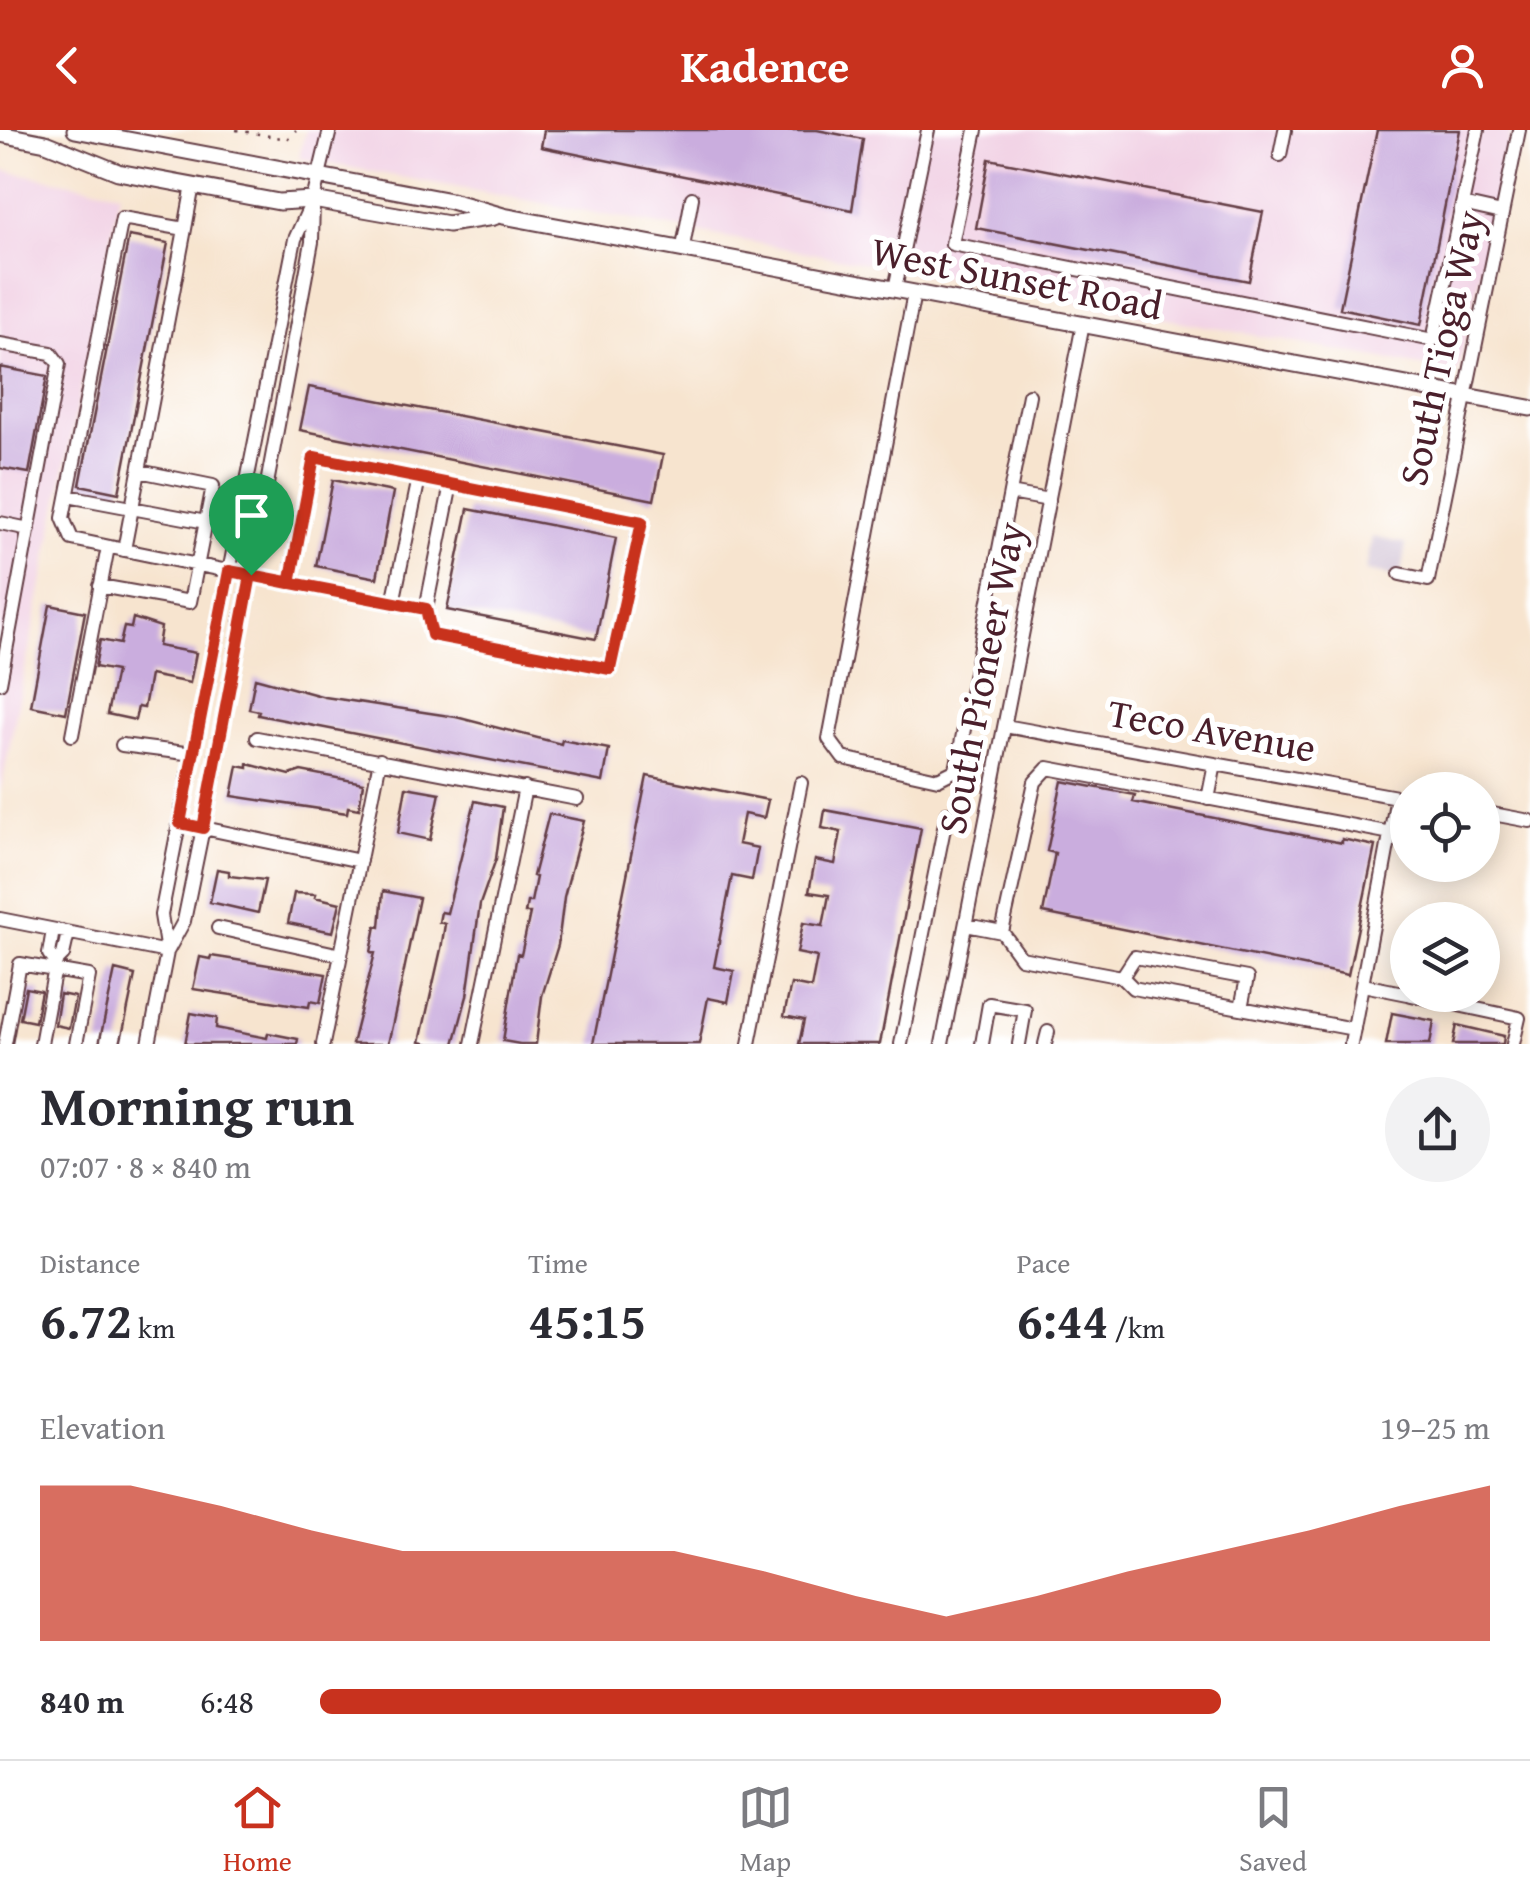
<!DOCTYPE html>
<html lang="en">
<head>
<meta charset="utf-8">
<style>
	body { margin:0; font-family:"Gentium Book Plus",serif; background:#f2f2f3; color:#2b2b33; height:100vh; display:flex; flex-direction:column; font-size:38px; white-space:nowrap }
	* { box-sizing:border-box; margin:0 }
	p { font-size:32px; color:#7c7c81 }
	.icon { flex:none; width:55px; height:55px; fill:none; stroke:currentColor; stroke-width:2; stroke-linecap:round; stroke-linejoin:round }
	.map { position:relative; height:914px; overflow:hidden }
	.details { display:flex; flex-direction:column; background:#fff; flex:1 }
	.details>* { flex:none }
	.fabs { position:absolute; left:1390px; top:642px; display:grid; gap:20px }
	.fabs a { display:grid; place-items:center; width:110px; height:110px; border-radius:50%; background:#fff; box-shadow:0 5px 25px #0003; font-size:50px }
	.pin { position:absolute; display:grid; place-items:center; width:85px; height:85px; color:#fff; margin:-102px -42px; border-radius:50% 50% 50% 0; rotate:-45deg; box-shadow:0 0 10px #0007 }
	.pin .icon { rotate:45deg }
	.round { display:grid; place-items:center; flex:none; width:105px; height:105px; border-radius:52px; background:#f2f2f3 }
	.summary { display:flex; align-items:center; justify-content:space-between; height:170px; padding:0 40px }
	h1 { font-size:55px; font-weight:800; line-height:75px }
	.metrics { display:grid; grid-template-columns:repeat(3,1fr); gap:15px; height:170px; padding:10px 40px }
	.metrics div { display:grid; align-content:center }
	.metrics b { font-size:50px; font-weight:800 }
	.metrics small { font-size:28px; font-weight:400 }
	.metrics p { font-size:28px }
	.chart { height:280px; padding:20px 40px }
	.chart p { display:flex; justify-content:space-between }
	.chart svg { width:100%; height:180px; margin-top:10px; fill:#c8321e; opacity:.7 }
	ul { padding:0 40px; list-style:none; font-size:32px }
	li { display:grid; grid-template-columns:160px 120px 1fr; align-items:center; height:75px }
	li i { height:25px; border-radius:12px; background:#c8321e }
	header { display:flex; justify-content:space-between; align-items:center; height:130px; padding:0 40px; background:#c8321e; color:#fff; font-size:45px; font-weight:800 }
	.menu { display:flex; justify-content:space-around; align-items:center; height:140px; border-top:2px solid #e1e1e2; background:#fff; font-size:28px; color:#7c7c81 }
	.menu a { display:grid; justify-items:center; gap:5px }
	.menu .current { color:#c8321e }
	.map>svg:first-child { display:block }
	.built { fill:#f1d0e4 }
	.industrial { fill:#cebed1 }
	.building { fill:#caadde }
	.lines { fill:none; stroke-linecap:round; stroke-linejoin:round }
	.minor-casing { stroke:#643d44; stroke-width:16 }
	.major-casing { stroke:#643d44; stroke-width:19 }
	.path { stroke:#643d44; stroke-width:2.5; stroke-dasharray:2.5 8; stroke-linecap:butt }
	.minor { stroke:#fff; stroke-width:12 }
	.major { stroke:#fff; stroke-width:15 }
	.route-casing { stroke:#fff; stroke-width:20 }
	.route { stroke:#c8321e; stroke-width:12 }
	.labels { text-anchor:middle; stroke-width:10; stroke-linejoin:round; paint-order:stroke }
	.street-label { font-size:40px; fill:#4a1f2b; stroke:#fff }
</style>
</head>
<body>
<header><svg class="icon" aria-label="back" viewBox="0 0 24 24"><path d="M15 5l-7 7 7 7"/></svg>Kadence<svg class="icon" aria-label="person" viewBox="0 0 24 24"><circle cx="12" cy="8" r="4"/><path d="M4 21q1-7 8-7t8 7"/></svg></header>
<div class="map">
<svg width="1530" height="914" viewBox="0 0 1530 914">
	<rect width="100%" height="100%" fill="#fff"/>
	<filter id="ink" filterUnits="userSpaceOnUse"><feTurbulence type="fractalNoise" baseFrequency=".01" numOctaves="2"/><feDisplacementMap in="SourceGraphic" scale="20" xChannelSelector="R" yChannelSelector="G"/><feConvolveMatrix kernelMatrix="1 2 1 2 8 2 1 2 1" color-interpolation-filters="sRGB"/></filter>
	<filter id="wash" filterUnits="userSpaceOnUse"><feTurbulence type="fractalNoise" baseFrequency=".0048" numOctaves="4" result="noise"/><feDisplacementMap in="SourceGraphic" scale="40" xChannelSelector="R" yChannelSelector="G"/><feGaussianBlur stdDeviation="2.25" result="paint"/><feColorMatrix in="noise" values="0 0 0 0 0 0 0 0 0 0 0 0 0 0 0 0 0 1.4 0 .05"/><feComposite in="paint" operator="in"/></filter>
	<g filter="url(#wash)">
		<rect width="100%" height="100%" fill="#f7e4cf"/>
		<path class="built" d="M306,0h1206l-54,243 -1159,-215z
			M0,40l120,22 -120,602z"/>
		<path class="industrial" d="M1372,407l34,7 -6,33 -34,-6z"/>
		<g id="blocks">
			<path class="building" d="M544,0h273l46,9 -11,71 -311,-63z
				M1377,0h83l-39,195 -81,-17z
				M989,29l274,53 -14,69 -273,-53z
				M129,106l39,7 -49,250 -39,-8z
				M0,237l47,9 -18,97 -29,-5z
				M309,257l354,68 -9,45 -354,-70z
				M333,350l60,12 -16,86 -61,-12z
				M468,379l148,29 -20,101 -149,-29z
				M50,475l35,7 -19,101 -35,-7z
				M133,488l28,9 -3,19 38,7 -6,30 -40,-8 -6,33 -6,-1 -3,13 -28,-6 9,-43 -21,-4 5,-27 20,4 4,-17 7,1z
				M255,548l70,19 131,20 105,27 1,-4 47,9 -6,33 -345,-67 1,-4 -10,-2z
				M248,634l42,11 11,-4 62,12 -4,26 -11,-2 -1,6 -115,-17 6,-30 10,2z
				M647,646l121,24 -4,18 -20,-4 -6,30 20,4 -6,32 -20,-4 -18,91 20,4 -6,31 -20,-4 -9,46h-106z
				M1062,651l73,14 -2,7 209,41v-4l33,7 -27,129 -305,-62 12,-60 -8,-2z
				M406,657l34,6 -10,47 -32,-7z
				M475,671l28,6 -7,52 -16,45 -13,92 -13,48h-25l-9,-2 21,-93 4,-25 -6,-2 2,-10 6,1z
				M825,680l96,18 -41,216h-81l5,-24 -20,-4 7,-32 20,4 6,-31 -20,-4 6,-30 20,3 6,-31 -20,-3 6,-32 20,4 6,-32 -19,-4z
				M549,684l35,7 -20,76 -6,48 -16,51 -6,48h-16l-17,-3 14,-87 4,1 9,-42h-5l2,-11h4l5,-25 -3,-1z
				M217,739l12,2v5l36,4 -7,33 -48,-11z
				M383,761l36,7 -20,97 -11,49h-36l23,-91 -4,-1 5,-26 4,1z
				M294,763l22,1 -1,3 25,6 -7,29 -45,-9z
				M211,826l115,18 -6,29 -10,-2 -1,6 -116,-18 7,-32 10,2z
				M115,840l20,5 -11,52 -4,17h-21z
				M26,858l15,3 -6,31 -15,-3z
				M60,864l15,3 -6,31 -14,-3z
				M191,883l26,5 -1,10 51,10 1,-5 30,6 -1,5h-112z
				M1392,883l42,8 -4,23h-44z
				M1457,895l47,11 -1,8h-50z"/>
		</g>
	</g>
	<g filter="url(#ink)">
		<use href="#blocks" fill-opacity="0" stroke="#643d44" stroke-width="2.5"/>
		<g class="lines">
			<g class="minor-casing">
				<path id="minor" d="M976,0l-24,114 481,96 45,-210
					M1280,25l5,-25
					M1462,74l40,9
					M185,99l8,-44
					M683,117l9,-49
					M895,159l33,-159
					M914,163l-85,446 14,19 95,21 18,-9 73,-375
					M0,214l51,9 8,11 -59,319
					M1010,363l39,7
					M68,366l138,26
					M0,393l29,6
					M124,420l61,-321 -63,-11 -59,300 9,21c118,25 236,48 354,70l6,26 178,34 31,-147 -327,-65 -25,126
					M1400,444l28,6 91,-450
					M100,456l90,16 23,-116 -74,-15
					M393,473l26,-125
					M426,479l25,-125
					M1005,596l403,73
					M72,605l36,-188
					M257,608l320,61
					M122,615l71,9
					M1208,669l7,-35
					M1482,682l48,9
					M180,693l180,38
					M0,789l167,33
					M966,795l36,7
					M218,798l123,27
					M53,800l-4,24 7,8
					M167,822l-6,-37 134,-676 15,-33
					M1122,847l13,-20 112,21 -6,30
					M1363,855l45,9
					M1411,865l108,23 -6,26
					M1354,899l-221,-41 -11,-11 -101,-19 -19,-26 33,-150 13,-14 343,65
					M5,914l15,-80 69,12 -13,68
					M41,914l15,-82 7,-7 5,-22
					M149,914l18,-92 17,-31 19,-93 109,-586 1,-42 17,-70
					M323,914l57,-284
					M472,914l53,-256
					M749,914l52,-261
					M901,914l46,-231
					M942,914l141,-720
					M982,914l7,-40 36,6 -6,34
					M1045,914l3,-12
					M1351,914l46,-247"/>
			</g>
			<g class="major-casing">
				<path id="major" d="M75,0l376,71 52,15 1027,192
					M0,4l46,9 72,29 161,30 34,-2 135,24 46,-7"/>
			</g>
			<path class="path" d="M236,0l51,9 9,-9"/>
			<use href="#minor" class="minor"/>
			<use href="#major" class="major"/>
		</g>
	</g>
	<g class="lines" filter="url(#ink)">
		<g class="route-casing">
			<path id="route" d="M251,445l-22,-4 -49,252 23,5 48,-253 175,34 6,26 178,34 32,-147 -328,-65 -24,126 -39,-8"/>
		</g>
		<use href="#route" class="route"/>
	</g>
	<g class="labels">
		<g class="street-label">
			<text transform="translate(1017 148) rotate(11)" y="14">West Sunset Road</text>
			<text transform="translate(1441 218) rotate(-78)" y="14">South Tioga Way</text>
			<text transform="translate(981 548) rotate(-79)" y="14">South Pioneer Way</text>
			<text transform="translate(1212 600) rotate(10)" y="14">Teco Avenue</text>
		</g>
	</g>
</svg>
<div class="fabs">
<a><svg class="icon" aria-label="locate" viewBox="0 0 24 24"><circle cx="12" cy="12" r="6"/><path d="M12 2v4M12 18v4M2 12h4M18 12h4"/></svg></a>
<a><svg class="icon" aria-label="layers" viewBox="0 0 24 24"><path d="M12 4l9 5-9 5-9-5zM3 14l9 5 9-5"/></svg></a>
</div>
<div class="pin" style="left:251px;top:445px;background:#1e9e55"><svg class="icon" aria-label="arrive" viewBox="0 0 24 24"><path d="M6 21V4h12l-3 4 3 4H6"/></svg></div>
</div>
<section class="details">
<div class="summary"><div><h1>Morning run</h1><p>07:07 · 8 × 840 m</p></div><a class="round"><svg class="icon" aria-label="share" viewBox="0 0 24 24"><path d="M12 15V3M7 8l5-5 5 5M5 13v7h14v-7"/></svg></a></div>
<div class="metrics">
<div><p>Distance</p><b>6.72<small> km</small></b></div>
<div><p>Time</p><b>45:15</b></div>
<div><p>Pace</p><b>6:44<small> /km</small></b></div>
</div>
<div class="chart"><p><span>Elevation</span>19–25 m</p>
<svg viewBox="0 0 160 44" preserveAspectRatio="none"><path d="M0 44V6L10 6L20 11L30 17L40 22L50 22L60 22L70 22L80 27L90 33L100 38L110 33L120 27L130 22L140 17L150 11L160 6V44z"/></svg>
</div>
<ul>
<li><b>840 m</b>6:48<i style="width:77%"></i></li>
</ul>
</section>
<nav class="menu">
<a class="current"><svg class="icon" aria-label="home" viewBox="0 0 24 24"><path d="M3 11l9-7 9 7M6 9v11h12V9"/></svg>Home</a>
<a><svg class="icon" aria-label="map" viewBox="0 0 24 24"><path d="M3 6l6-2 6 2 6-2v14l-6 2-6-2-6 2zM9 4v14M15 6v14"/></svg>Map</a>
<a><svg class="icon" aria-label="saved" viewBox="0 0 24 24"><path d="M7 4h10v16l-5-4-5 4z"/></svg>Saved</a>
</nav>
</body>
</html>
